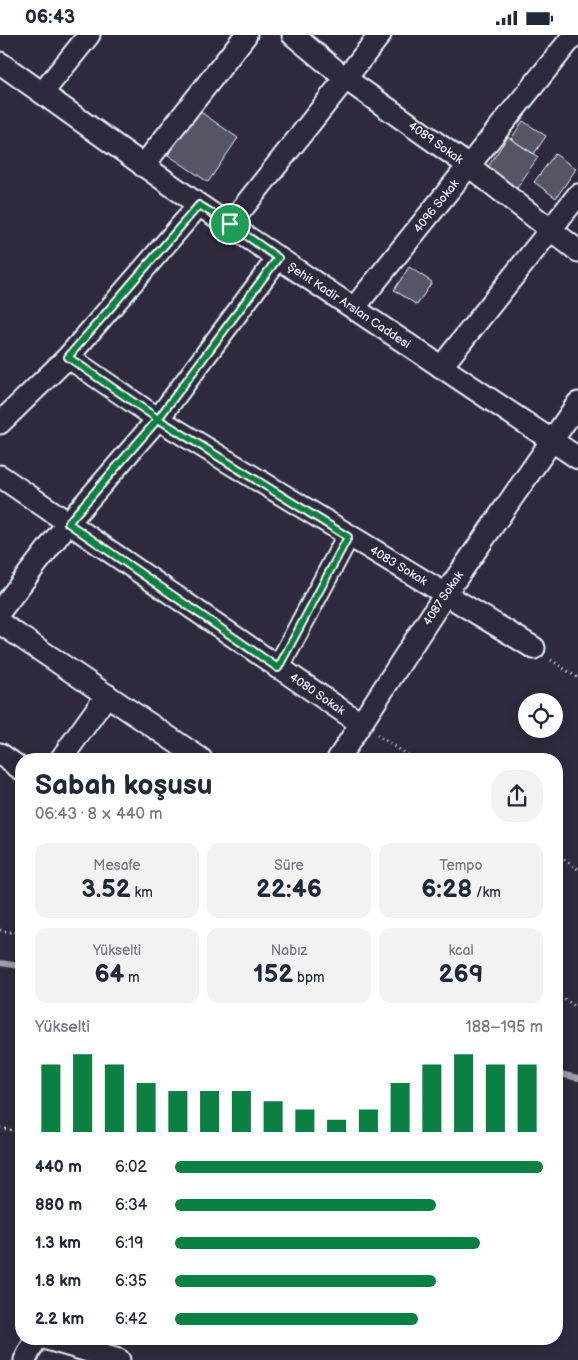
<!DOCTYPE html>
<html lang="tr">
<head>
<meta charset="utf-8">
<style>
	body { margin:0; font-family:"Balsamiq Sans",sans-serif; background:#f2f2f3; color:#1f2937; height:100vh; display:flex; flex-direction:column; font-size:19px; white-space:nowrap }
	* { box-sizing:border-box; margin:0 }
	p { font-size:16px; color:#747a83 }
	.icon { flex:none; width:28px; height:28px; fill:none; stroke:currentColor; stroke-width:2; stroke-linecap:round; stroke-linejoin:round }
	.map { position:relative; flex:1; overflow:hidden }
	.side { position:absolute; left:15px; top:718px; width:548px; height:592px; display:flex; flex-direction:column; background:#fff; border-radius:20px; box-shadow:0 2px 12px #0003 }
	.side>* { flex:none }
	.controls { position:absolute; left:518px; top:658px; display:grid; gap:10px }
	.controls a { display:grid; place-items:center; width:45px; height:45px; border-radius:50%; background:#fff; box-shadow:0 2px 12px #0003; font-size:25px }
	.pin { position:absolute; display:grid; place-items:center; width:42px; height:42px; color:#fff; margin:-21px; border:2px solid #fff; border-radius:50%; box-shadow:0 1px 5px #0007 }
	.round { display:grid; place-items:center; flex:none; width:52px; height:52px; border-radius:20px; background:#f2f2f3 }
	.head { display:flex; align-items:center; justify-content:space-between; height:85px; padding:0 20px }
	h1 { font-size:28px; font-weight:800; line-height:38px }
	.metrics { display:grid; grid-template-columns:repeat(3,1fr); gap:8px; height:85px; padding:5px 20px }
	.metrics div { display:grid; align-content:center; border-radius:12px; background:#f2f2f3; text-align:center }
	.metrics b { font-size:25px; font-weight:800 }
	.metrics small { font-size:14px; font-weight:400 }
	.metrics p { font-size:14px }
	.chart { height:140px; padding:10px 20px }
	.chart p { display:flex; justify-content:space-between }
	.chart svg { width:100%; height:90px; margin-top:5px; stroke:#0b8043; stroke-width:6 }
	ul { padding:0 20px; list-style:none; font-size:16px }
	li { display:grid; grid-template-columns:80px 60px 1fr; align-items:center; height:38px }
	li i { height:12px; border-radius:6px; background:#0b8043 }
	.status { display:flex; justify-content:space-between; align-items:center; height:35px; padding:0 25px; background:#fff; direction:ltr }
	.status svg { height:14px; fill:currentColor }
	.map>svg:first-child { display:block }
	.lines { fill:none; stroke-linecap:round; stroke-linejoin:round }
	.stream { stroke:#9c9fab; stroke-width:6 }
	.building { fill:#575565; stroke:#e8f1f8 }
	.minor-casing { stroke:#e8f1f8; stroke-width:25 }
	.path { stroke:#e8f1f8; stroke-width:3; stroke-dasharray:1 4; stroke-linecap:butt }
	.minor { stroke:#2f2a3d; stroke-width:21 }
	.route-casing { stroke:#fff; stroke-width:10 }
	.route { stroke:#0b8043; stroke-width:6 }
	.labels { text-anchor:middle; stroke-width:4; stroke-linejoin:round; paint-order:stroke }
	.street-label { font-size:12px; fill:#e8f1f8; stroke:#2f2a3d }
</style>
</head>
<body>
<div class="status"><b>06:43</b><svg viewBox="0 0 49 12"><path d="M0 12V9h3v3zM5 12V6h3v6zM10 12V3h3v9zM15 12V0h3v12zM26 1h20v11H26zM47 4h2v5h-2z"/></svg></div>
<div class="map">
<svg width="578" height="1325" viewBox="0 0 578 1325">
	<rect width="100%" height="100%" fill="#2f2a3d"/>
	<filter id="ink" filterUnits="userSpaceOnUse"><feTurbulence type="fractalNoise" baseFrequency=".02" numOctaves="2"/><feDisplacementMap in="SourceGraphic" scale="10" xChannelSelector="R" yChannelSelector="G"/><feConvolveMatrix kernelMatrix="1 2 1 2 8 2 1 2 1" color-interpolation-filters="sRGB"/></filter>
	<g filter="url(#ink)">
		<g class="lines">
			<path class="stream" d="M0,928l21,3
				M556,1038l22,5"/>
		</g>
		<path class="building" d="M198,75l40,28 -30,44 -40,-27z
			M523,86l23,15 -12,18 -23,-15z
			M508,102l30,20 -21,31 -30,-20z
			M555,119l21,15 -20,29 -22,-16z
			M409,232l23,15 -15,23 -23,-15z"/>
		<g class="lines">
			<g class="minor-casing">
				<g id="minor">
					<path id="s1" d="M293,0l53,44 123,87 109,85"/>
					<path id="s2" d="M0,28l199,142 379,253"/>
					<path d="M43,57l46,-57"/>
					<path d="M143,131l103,-131"/>
					<path d="M230,189l150,-189"/>
					<path id="s3" d="M354,273l220,-273"/>
					<path id="s4" d="M68,322l90,62 376,229"/>
					<path d="M441,332l137,-172"/>
					<path d="M0,388l68,-66 131,-152"/>
					<path id="s5" d="M0,441l360,247"/>
					<path d="M0,576l68,-88 90,-104 120,-161"/>
					<path d="M0,588l201,136"/>
					<path d="M278,633l70,-132"/>
					<path d="M0,719l21,15"/>
					<path d="M61,724l46,-64"/>
					<path id="s6" d="M338,724l108,-166 132,-190"/>
					<path d="M47,1304l72,21"/>
					<path d="M25,1325l11,-21"/>
				</g>
			</g>
			<path class="path" d="M551,625l27,18
				M377,700l36,24
				M556,819l22,15
				M0,895l21,4
				M556,959l22,14
				M0,1093l21,4"/>
			<use href="#minor" class="minor"/>
		</g>
	</g>
	<g class="lines" filter="url(#ink)">
		<g class="route-casing">
			<path id="route" d="M230,189l-31,-19 -131,152 90,62 -90,104 210,145 70,-131 -190,-118 120,-161 -48,-34"/>
		</g>
		<use href="#route" class="route"/>
	</g>
	<g class="labels">
		<g class="street-label">
			<text dy="4" stroke="none"><textPath href="#s1" startOffset="179">4089 Sokak</textPath></text>
			<text dy="4" stroke="none"><textPath href="#s3" startOffset="131">4096 Sokak</textPath></text>
			<text dy="4" stroke="none"><textPath href="#s2" startOffset="425">Şehit Kadir Arslan Caddesi</textPath></text>
			<text dy="4" stroke="none"><textPath href="#s4" startOffset="391">4083 Sokak</textPath></text>
			<text dy="4" stroke="none"><textPath href="#s6" startOffset="192">4087 Sokak</textPath></text>
			<text dy="4" stroke="none"><textPath href="#s5" startOffset="385">4080 Sokak</textPath></text>
		</g>
	</g>
</svg>
<div class="controls">
<a><svg class="icon" aria-label="locate" viewBox="0 0 24 24"><circle cx="12" cy="12" r="6"/><path d="M12 2v4M12 18v4M2 12h4M18 12h4"/></svg></a>
</div>
<div class="pin" style="left:230px;top:189px;background:#1e9e55"><svg class="icon" aria-label="arrive" viewBox="0 0 24 24"><path d="M6 21V4h12l-3 4 3 4H6"/></svg></div>
<section class="side">
<div class="head"><div><h1>Sabah koşusu</h1><p>06:43 · 8 × 440 m</p></div><a class="round"><svg class="icon" aria-label="share" viewBox="0 0 24 24"><path d="M12 15V3M7 8l5-5 5 5M5 13v7h14v-7"/></svg></a></div>
<div class="metrics">
<div><p>Mesafe</p><b>3.52<small> km</small></b></div>
<div><p>Süre</p><b>22:46</b></div>
<div><p>Tempo</p><b>6:28<small> /km</small></b></div>
</div>
<div class="metrics">
<div><p>Yükselti</p><b>64<small> m</small></b></div>
<div><p>Nabız</p><b>152<small> bpm</small></b></div>
<div><p>kcal</p><b>269</b></div>
</div>
<div class="chart"><p><span>Yükselti</span>188–195 m</p>
<svg viewBox="0 0 160 44" preserveAspectRatio="none"><path d="M5 44V11M15 44V6M25 44V11M35 44V20M45 44V24M55 44V24M65 44V24M75 44V29M85 44V33M95 44V38M105 44V33M115 44V20M125 44V11M135 44V6M145 44V11M155 44V11"/></svg>
</div>
<ul>
<li><b>440 m</b>6:02<i style="width:100%"></i></li>
<li><b>880 m</b>6:34<i style="width:71%"></i></li>
<li><b>1.3 km</b>6:19<i style="width:83%"></i></li>
<li><b>1.8 km</b>6:35<i style="width:71%"></i></li>
<li><b>2.2 km</b>6:42<i style="width:66%"></i></li>
</ul>
</section>
</div>
</body>
</html>
